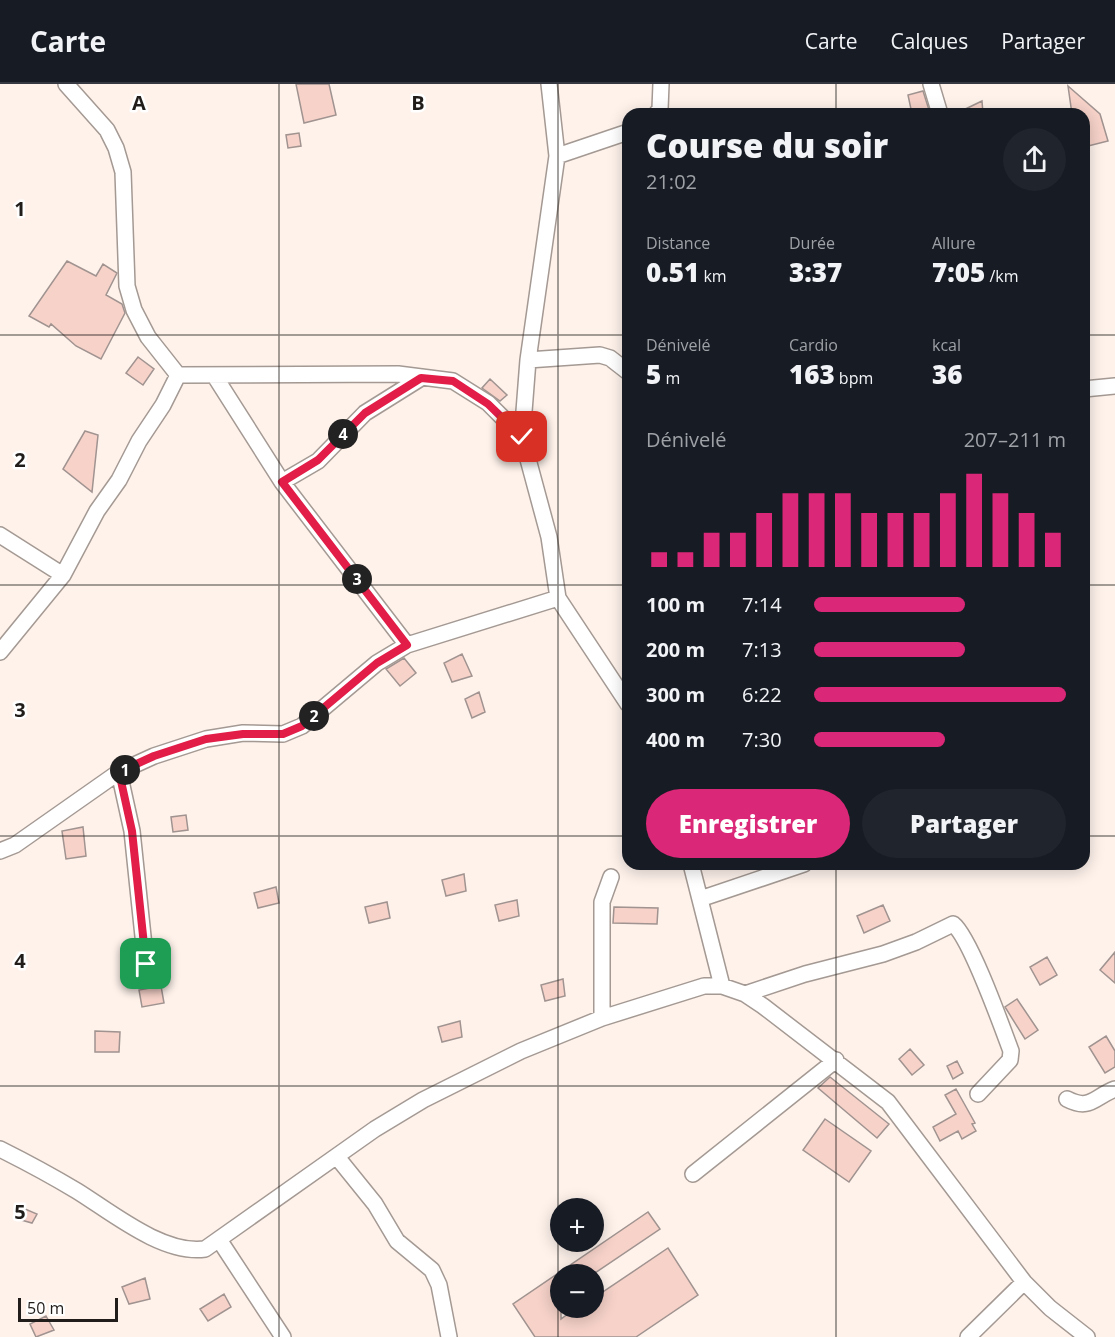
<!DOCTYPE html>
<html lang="fr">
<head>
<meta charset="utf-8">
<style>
	body { margin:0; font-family:"Open Sans",sans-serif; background:#20242c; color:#f1f3f6; height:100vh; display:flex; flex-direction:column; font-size:22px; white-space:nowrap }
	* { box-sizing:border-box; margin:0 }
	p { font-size:20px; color:#9ea1a6 }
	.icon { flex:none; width:33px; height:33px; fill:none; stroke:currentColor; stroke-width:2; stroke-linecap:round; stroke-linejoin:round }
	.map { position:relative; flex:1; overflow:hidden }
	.side { position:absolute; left:622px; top:24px; width:468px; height:762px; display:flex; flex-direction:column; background:#171b24; border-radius:18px; box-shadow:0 3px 15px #0003 }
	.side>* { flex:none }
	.controls { position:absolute; left:550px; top:1114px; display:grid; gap:12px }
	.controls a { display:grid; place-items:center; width:54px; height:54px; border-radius:50%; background:#171b24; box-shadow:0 3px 15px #0003; font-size:30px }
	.scale { position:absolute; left:18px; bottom:15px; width:100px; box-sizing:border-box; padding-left:6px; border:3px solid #211d1a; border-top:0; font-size:16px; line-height:21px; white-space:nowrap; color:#211d1a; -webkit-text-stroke:4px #fff; paint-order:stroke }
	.pin { position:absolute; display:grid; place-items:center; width:51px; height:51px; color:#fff; margin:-26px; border-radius:12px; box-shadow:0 3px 9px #0006 }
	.km { position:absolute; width:30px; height:30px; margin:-15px; border-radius:50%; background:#222; color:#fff; font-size:16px; line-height:30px; text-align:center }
	.round { display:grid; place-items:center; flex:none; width:63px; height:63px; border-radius:32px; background:#20242c }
	.summary { display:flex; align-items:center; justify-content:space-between; height:102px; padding:0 24px }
	h1 { font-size:33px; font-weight:800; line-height:45px }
	.metrics { display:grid; grid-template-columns:repeat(3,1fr); gap:9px; height:102px; padding:6px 24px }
	.metrics div { display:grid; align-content:center }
	.metrics b { font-size:26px; font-weight:800 }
	.metrics small { font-size:16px; font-weight:400 }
	.metrics p { font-size:16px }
	.chart { height:168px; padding:12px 24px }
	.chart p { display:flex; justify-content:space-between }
	.chart svg { width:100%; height:108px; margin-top:6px; stroke:#db2777; stroke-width:6 }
	.cta { display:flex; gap:12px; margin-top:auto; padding:12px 24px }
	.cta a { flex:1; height:69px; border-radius:36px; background:#db2777; color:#fff; font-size:24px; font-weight:800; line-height:69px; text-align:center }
	.cta a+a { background:#20242c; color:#f1f3f6 }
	ul { padding:0 24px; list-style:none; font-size:20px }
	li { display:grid; grid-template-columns:96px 72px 1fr; align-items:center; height:45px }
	li i { height:15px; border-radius:8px; background:#db2777 }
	header { display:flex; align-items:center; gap:36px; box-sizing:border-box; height:84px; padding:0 30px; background:#171b24; border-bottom:2px solid #363941 }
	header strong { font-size:28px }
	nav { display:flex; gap:33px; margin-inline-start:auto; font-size:21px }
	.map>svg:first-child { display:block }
	.building { fill:#f6d2c9; stroke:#a09390; stroke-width:1.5 }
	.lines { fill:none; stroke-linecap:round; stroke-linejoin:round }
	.street-casing { stroke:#a49993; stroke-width:18 }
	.street { stroke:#fff; stroke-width:15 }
	.route-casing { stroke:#fff; stroke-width:12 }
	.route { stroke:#e11d48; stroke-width:8 }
	.grid { fill:none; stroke:#211d1a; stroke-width:1.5; stroke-opacity:0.55 }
	.grid-label { font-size:20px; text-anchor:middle; font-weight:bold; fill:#211d1a; stroke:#fff; stroke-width:5; stroke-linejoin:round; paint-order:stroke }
</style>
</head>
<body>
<header>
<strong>Carte</strong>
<nav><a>Carte</a><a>Calques</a><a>Partager</a></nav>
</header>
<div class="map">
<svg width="1115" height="1253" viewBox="0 0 1115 1253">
	<rect width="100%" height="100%" fill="#fef2eb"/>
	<path class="building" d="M296,0h33l7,31 -32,8z
		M1068,2l32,28 8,27 -24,6v-33h-12z
		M923,7l7,22 -18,1 -4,-19z
		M982,17l1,13h-28z
		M299,49l2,13 -13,2 -2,-13z
		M67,177l29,15 7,-12 14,9 -11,22 16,9 3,9 -24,46 -25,-13 -25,-22 -2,3 -20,-11z
		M138,273l16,12 -11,16 -17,-12z
		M490,295l17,16 -7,6 -18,-13z
		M85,347l13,4 -6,57 -29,-23z
		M462,570l10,22 -20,6 -8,-19z
		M404,574l12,15 -16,13 -14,-17z
		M479,608l6,20 -13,6 -7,-19z
		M186,731l2,15 -15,2 -2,-15z
		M83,743l3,29 -20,3 -4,-28z
		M464,790l2,17 -20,5 -4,-16z
		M276,803l3,16 -21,5 -4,-15z
		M517,816l2,16 -20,5 -4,-16z
		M387,818l3,16 -21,5 -4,-16z
		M883,821l7,16 -26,12 -7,-17z
		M614,823l44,1 -1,16 -44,-1z
		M1115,868v31l-15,-13z
		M1047,873l10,18 -17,10 -10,-18z
		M563,895l2,17 -20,5 -4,-16z
		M161,902l3,17 -22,4 -3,-17z
		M1017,915l21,31 -13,9 -20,-32z
		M460,937l2,16 -20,5 -4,-15z
		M95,947l25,1 -1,20h-24z
		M1106,952l9,15v16l-10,6 -16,-26z
		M910,965l14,16 -12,10 -13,-16z
		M957,977l6,12 -10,6 -6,-13z
		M830,993l59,47 -12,14 -59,-50z
		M956,1005l19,34 -3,1 4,7 -14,8 -4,-8 -18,10 -7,-14 23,-13 -11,-19z
		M825,1035l46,32 -22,31 -46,-32z
		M18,1122l19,8 -5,9 -18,-5z
		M648,1128l12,17 -68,46h-31v44l15,-11h18v-10l74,-50 30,47 -62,42h-101l-22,-33z
		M145,1194l5,21 -21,5 -7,-17z
		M224,1210l7,13 -23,14 -8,-12z
		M46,1232l8,14 -18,7 -6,-13z"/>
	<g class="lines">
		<g class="street-casing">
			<path id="street" d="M66,0l41,46 9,18 7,24 4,114 7,24 14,27 30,38 220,-1 55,7 35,22 34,34 27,100 9,61 70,106
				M931,0l9,30
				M656,30l4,-5 1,-25
				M557,72l71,-24
				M528,276l72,-5 10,3 18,14
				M214,291l68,107 125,163
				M1084,305l31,-3
				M522,353l6,-77 29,-204 -8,-72
				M282,398l36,-21 47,-48 56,-35
				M0,451l63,40
				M0,568l63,-77 34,-64 22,-31 20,-39 24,-36 15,-30
				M119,688l13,59 14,134
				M0,767l15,-6 104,-73 35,-16 52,-17 37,-6 40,1 19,-8 75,-63 30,-18 151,-47
				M691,780l31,122
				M700,815l104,-35
				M745,910l60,-20 78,-20 33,-12 37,-18c17,13 49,103 58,127l-1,9 -32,34
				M602,934v-116l9,-25
				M1067,1015c23,12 27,-2 48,-10
				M0,1065c26,13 52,27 77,42 34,21 86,64 128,58l170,-120 48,-29 98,-49 81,-33 102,-32h18l23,8 18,12 125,96 136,180 26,26 37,29
				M337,1073l38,47 22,37 35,29 7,15 10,52
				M693,1090l143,-114
				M220,1157l63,96
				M968,1253l56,-55"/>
		</g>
		<use href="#street" class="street"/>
	</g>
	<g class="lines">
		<g class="route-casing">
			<path id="route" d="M146,880l-14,-133 -13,-59 35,-16 52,-17 37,-5h40l19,-8 75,-63 30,-18 -125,-163 36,-22 47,-47 56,-35 32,3 35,23 34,33"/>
		</g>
		<use href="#route" class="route"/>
	</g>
	<path class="grid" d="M279,0v1253M558,0v1253M836,0v30M0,251h628M1084,251h31M0,501h628M1084,501h31M0,752h628M1084,752h31M836,780v473M0,1002h1115"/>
	<g class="grid-label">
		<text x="139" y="26">A</text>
		<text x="418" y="26">B</text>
		<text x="20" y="132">1</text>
		<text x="20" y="383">2</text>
		<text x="20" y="633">3</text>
		<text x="20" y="884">4</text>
		<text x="20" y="1135">5</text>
	</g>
</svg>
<div class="controls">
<a>+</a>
<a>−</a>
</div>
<div class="scale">50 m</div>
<div class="pin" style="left:146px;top:880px;background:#1e9e55"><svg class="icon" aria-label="arrive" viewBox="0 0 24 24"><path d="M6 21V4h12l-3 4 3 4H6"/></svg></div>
<div class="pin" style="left:522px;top:353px;background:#d93025"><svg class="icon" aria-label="check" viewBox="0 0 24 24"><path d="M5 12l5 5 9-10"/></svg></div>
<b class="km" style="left:125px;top:686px">1</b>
<b class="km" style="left:314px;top:632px">2</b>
<b class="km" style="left:357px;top:495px">3</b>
<b class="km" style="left:343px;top:350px">4</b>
<section class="side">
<div class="summary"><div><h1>Course du soir</h1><p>21:02</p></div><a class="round"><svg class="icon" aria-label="share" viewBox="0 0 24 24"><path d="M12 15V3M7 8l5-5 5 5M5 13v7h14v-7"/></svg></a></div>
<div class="metrics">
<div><p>Distance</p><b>0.51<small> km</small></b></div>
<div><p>Durée</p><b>3:37</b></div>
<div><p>Allure</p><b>7:05<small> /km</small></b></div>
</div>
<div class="metrics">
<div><p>Dénivelé</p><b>5<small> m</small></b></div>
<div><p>Cardio</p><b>163<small> bpm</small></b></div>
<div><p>kcal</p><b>36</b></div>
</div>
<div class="chart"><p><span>Dénivelé</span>207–211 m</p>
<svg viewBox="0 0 160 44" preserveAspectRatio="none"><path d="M5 44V38M15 44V38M25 44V30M35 44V30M45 44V22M55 44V14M65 44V14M75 44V14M85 44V22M95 44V22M105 44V22M115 44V14M125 44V6M135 44V14M145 44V22M155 44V30"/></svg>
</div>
<ul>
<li><b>100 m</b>7:14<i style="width:60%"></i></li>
<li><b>200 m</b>7:13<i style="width:60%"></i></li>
<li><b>300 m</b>6:22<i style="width:100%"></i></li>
<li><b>400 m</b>7:30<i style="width:52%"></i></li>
</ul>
<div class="cta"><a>Enregistrer</a><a>Partager</a></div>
</section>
</div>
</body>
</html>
